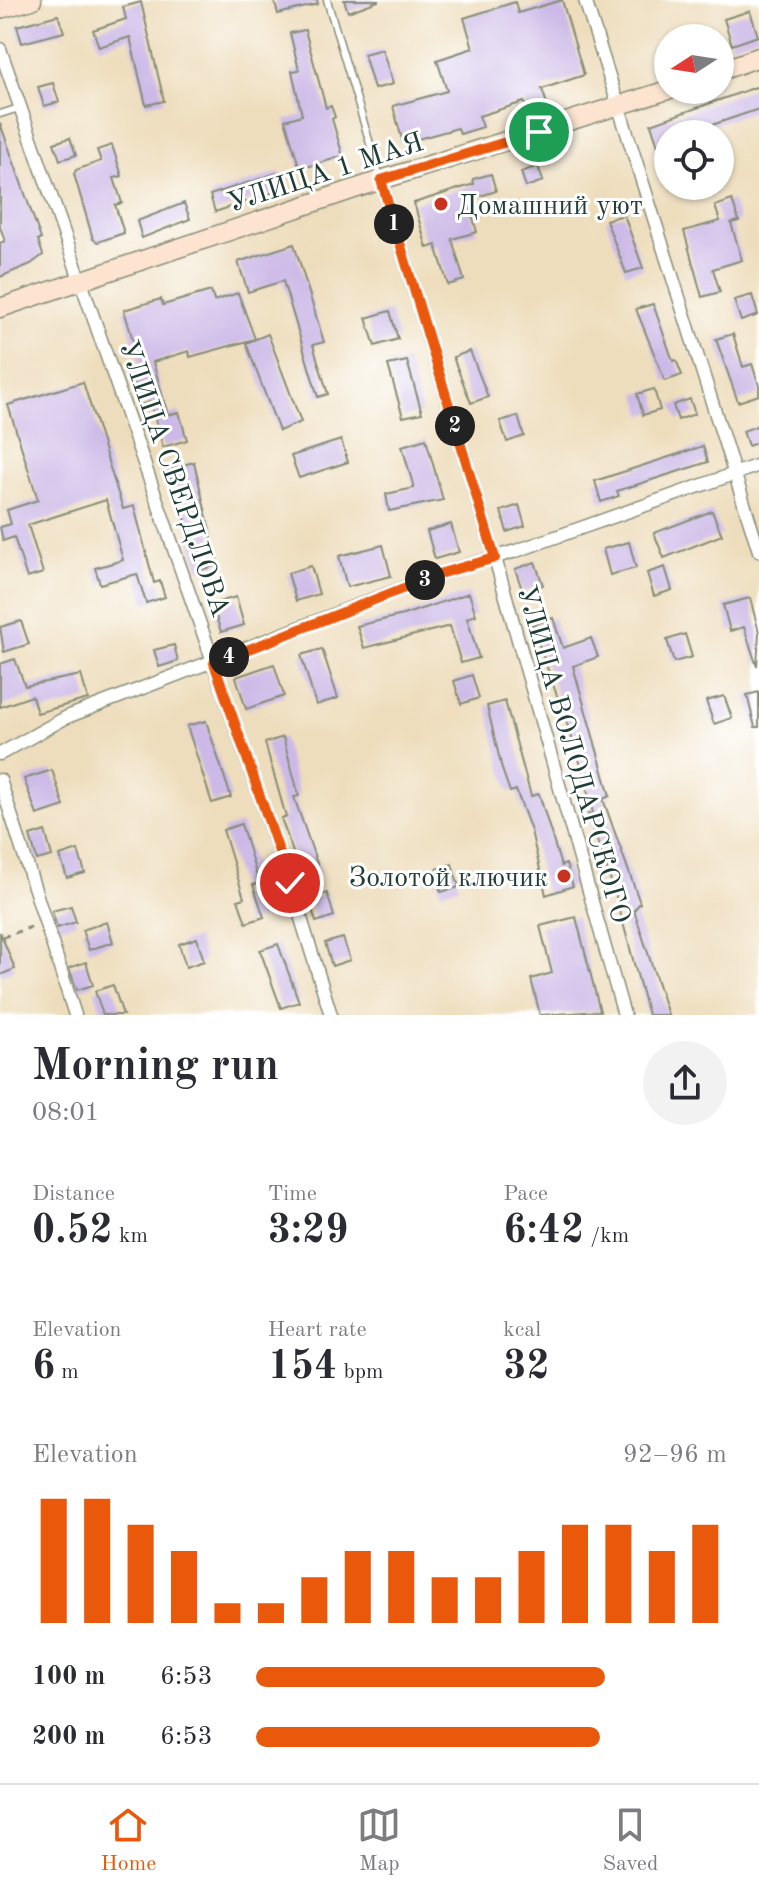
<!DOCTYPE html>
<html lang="en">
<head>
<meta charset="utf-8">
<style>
	body { margin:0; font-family:"Old Standard TT",serif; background:#f2f2f3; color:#2b2b33; height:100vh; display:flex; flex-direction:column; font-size:30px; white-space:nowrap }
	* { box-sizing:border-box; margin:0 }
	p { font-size:26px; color:#7c7c81 }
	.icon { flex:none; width:44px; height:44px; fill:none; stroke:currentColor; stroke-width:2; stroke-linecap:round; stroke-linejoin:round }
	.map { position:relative; height:1015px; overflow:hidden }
	.drawer { display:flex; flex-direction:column; background:#fff; flex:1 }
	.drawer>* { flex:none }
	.needle { width:52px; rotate:258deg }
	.tools { position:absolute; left:654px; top:24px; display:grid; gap:16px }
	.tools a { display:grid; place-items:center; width:80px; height:80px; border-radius:50%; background:#fff; box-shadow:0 2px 6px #0004; font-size:40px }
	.pin { position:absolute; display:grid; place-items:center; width:68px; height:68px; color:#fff; margin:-34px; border:4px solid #fff; border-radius:50%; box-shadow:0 2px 8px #0007 }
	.km { position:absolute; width:40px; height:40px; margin:-20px; border-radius:50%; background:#222; color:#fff; font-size:22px; line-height:40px; text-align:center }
	.round { display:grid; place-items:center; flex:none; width:84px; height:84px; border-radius:42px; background:#f2f2f3 }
	.headline { display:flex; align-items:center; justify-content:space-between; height:136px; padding:0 32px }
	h1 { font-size:44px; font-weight:700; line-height:60px }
	.figures { display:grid; grid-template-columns:repeat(3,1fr); gap:12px; height:136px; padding:8px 32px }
	.figures div { display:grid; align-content:center }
	.figures b { font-size:40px; font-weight:700 }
	.figures small { font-size:22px; font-weight:400 }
	.figures p { font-size:22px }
	.chart { height:224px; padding:16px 32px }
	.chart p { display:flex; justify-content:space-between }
	.chart svg { width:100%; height:144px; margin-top:8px; stroke:#ea580c; stroke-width:6 }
	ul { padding:0 32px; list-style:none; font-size:26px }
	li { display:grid; grid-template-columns:128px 96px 1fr; align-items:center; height:60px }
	li i { height:20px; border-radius:10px; background:#ea580c }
	.tab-bar { display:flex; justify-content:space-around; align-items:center; height:112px; border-top:2px solid #e1e1e2; background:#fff; font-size:22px; color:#7c7c81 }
	.tab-bar a { display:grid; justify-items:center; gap:4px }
	.tab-bar .current { color:#ea580c }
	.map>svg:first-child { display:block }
	.building { fill:#ccb9e7 }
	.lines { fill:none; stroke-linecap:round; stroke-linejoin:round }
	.service-casing { stroke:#868d78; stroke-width:9 }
	.minor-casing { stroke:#868d78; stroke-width:15 }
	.secondary-casing { stroke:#868d78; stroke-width:21 }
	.path { stroke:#868d78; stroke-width:3; stroke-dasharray:6 6; stroke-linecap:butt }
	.service { stroke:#fff; stroke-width:6 }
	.minor { stroke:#fff; stroke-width:12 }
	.secondary { stroke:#fde4d1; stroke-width:18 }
	.route-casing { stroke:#fff; stroke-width:16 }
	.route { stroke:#ea580c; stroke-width:10 }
	.poi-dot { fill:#c8321e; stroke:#fff; stroke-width:3 }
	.labels { text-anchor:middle; stroke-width:6; stroke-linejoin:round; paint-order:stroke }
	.street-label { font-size:28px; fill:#1f3d34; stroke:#fff }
	.poi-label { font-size:28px; fill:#1f3d34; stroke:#fff; text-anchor:start }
</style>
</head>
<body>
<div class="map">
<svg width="759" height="1015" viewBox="0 0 759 1015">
	<rect width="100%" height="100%" fill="#fff"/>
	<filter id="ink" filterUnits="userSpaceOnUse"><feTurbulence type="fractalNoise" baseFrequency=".0125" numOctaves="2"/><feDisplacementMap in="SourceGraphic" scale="16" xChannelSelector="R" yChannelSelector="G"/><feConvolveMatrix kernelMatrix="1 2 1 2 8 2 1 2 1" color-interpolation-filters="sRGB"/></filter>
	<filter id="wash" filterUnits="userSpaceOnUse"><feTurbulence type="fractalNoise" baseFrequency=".006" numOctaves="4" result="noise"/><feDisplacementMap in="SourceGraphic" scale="32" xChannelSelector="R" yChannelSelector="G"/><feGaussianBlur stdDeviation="1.8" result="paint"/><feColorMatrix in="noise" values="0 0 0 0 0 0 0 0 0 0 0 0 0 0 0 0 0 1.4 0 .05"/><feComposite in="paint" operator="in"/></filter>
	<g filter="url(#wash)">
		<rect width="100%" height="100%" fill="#eeddbc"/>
		<g id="blocks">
			<path class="building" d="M274,0h43l1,4 -40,10z
				M344,0h34v1l-30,11z
				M562,0l22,75 -42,14 5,15 -20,6 -3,-8 -45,14 4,11 -23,7 -2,-6 -55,15 -10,-37 54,-15 -10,-31 36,-12 -9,-30 51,-16 3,11z
				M141,2l23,99 -18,4 -16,-68 -31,10 -6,-17 33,-11 -3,-12z
				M750,11l8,25 -26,9 -8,-26z
				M58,15l6,17 -42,11 -5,-17z
				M305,30l21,78 5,-2 4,11 -3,2 11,37 -43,13 -15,-49 17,-5 -10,-44 7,-1 -9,-37z
				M382,49l11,35 -19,5 -10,-35z
				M53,83l6,19 -15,4 -6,-19z
				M759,86v23l-47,16 2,7 -6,2h-40l-2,37 -15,-47z
				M0,123l41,116 -3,1 5,15 -12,9 -31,13v-34l5,-2 -5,-14z
				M70,138l6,17 -16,5 -6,-17z
				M112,145l10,31 -8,2 8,25 -7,2 9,28 -26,9 -5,-3 -19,-65 2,-4 25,-9 -4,-11z
				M538,166l5,15 -17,6 -5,-15z
				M280,172l6,16 -71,24 -5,-17z
				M491,174l5,17 -28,9 9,32 -25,7 12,41 -16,5 -12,-40 -9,3 -13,-45 60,-19 -1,-5z
				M732,200l7,21 -8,2 11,37 -29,9 7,23 -18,5 -18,-66 36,-10 -5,-15z
				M184,203l6,16 -48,19 -5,-17z
				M624,215l19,53 -17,5 -20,-53z
				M294,244l30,98 -11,3 15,49 -10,3 -35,-116 -35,11 -10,-30z
				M211,291l3,10 24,-8 17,46 -65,18 -1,-6 -36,11 15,53 11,-3 8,28 -24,7 -13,-45 -10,3 -8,-28 11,-3 -19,-64 37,-11 2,6z
				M752,295l6,20 -17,6 -7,-21z
				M653,304l20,57 3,-1 6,15 -17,6 -29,-72z
				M390,311l8,28 -23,7 -9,-28z
				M268,334l33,88 -22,9 -33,-88z
				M733,334l10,33 9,-3 7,22v9l-21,7 -22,-63z
				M470,351l18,46 -17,6 -18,-46z
				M407,361l15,52 -19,4 -15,-52z
				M83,382l40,127 11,-3 20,77 6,-2 5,16 -19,6 -9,-29 -37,10 -5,-16 28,-8 -17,-60 -78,25 15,48 -16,5 -13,-41 -11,4 -3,-14 11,-3 -4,-14 31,-10 -30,-95z
				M654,389l6,21 -17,5 -6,-21z
				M690,399l5,15 -17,6 -5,-15z
				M518,416l6,20 -17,6 -7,-21z
				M759,425v17l-11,4 -5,-15z
				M426,439l17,61 -54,11 -3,-17 28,-6 -12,-42z
				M341,440l7,22 -49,16 -8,-22z
				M703,446l5,16 -91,29 2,5 -18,6 -6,-21z
				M194,462l24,103 -19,5 -21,-79 -4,1 -6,-23z
				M519,505l6,21 -18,6 -6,-21z
				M712,511l10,24 -58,23 -10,-25z
				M451,524l8,28 -24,7 -8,-28z
				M629,542l7,26 -26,7 -7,-26z
				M383,545l8,31 -44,11 -8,-31z
				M535,562l8,23 -20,7 -8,-23z
				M311,566l8,28 -23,7 -8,-28z
				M665,567l7,23 -18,6 -7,-23z
				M469,593l7,22 -9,3 12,40 -18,5 -11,-37 -86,22 -7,-22 46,-11z
				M236,597l8,28 -23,7 -9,-28z
				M750,598l9,34 -2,35 -13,-40 -14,4 -7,-26z
				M553,618l10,30 28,-10 7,19 -25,9 37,130 -7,3 37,104 -6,7 34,105h-20l-33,-122 -27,-79 5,-1 -15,-58 -46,-130z
				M21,621l8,23 -25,8 -4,-25z
				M685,634l7,23 -18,5 -7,-22z
				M174,645l4,16 -19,6 -5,-17z
				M322,649l16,49 -22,7 -15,-50z
				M15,659l10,27 56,-11 7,24 -51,14 -5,-17 -32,11v-43z
				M274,664l10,32 -38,13 -10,-32z
				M472,675l7,23 -18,6 -7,-23z
				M759,692v35h-4l-8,-32z
				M724,696l8,22 -18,6 -8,-23z
				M505,701l26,95 8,-2 22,72 5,-2 7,22 -27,9 -15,-64 -15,-41 -6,2 -8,-23 -15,-63z
				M206,721l25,76 -19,6 -25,-77z
				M283,737l16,59 -5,1 26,75 -18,6 -21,-60 5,-1 -21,-74z
				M52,770l12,36 -27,9 -13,-36z
				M241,824l18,59 -6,2 11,32 -18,6 -8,-23 6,-2 -21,-68z
				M45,831l7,25 -15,4 -7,-24z
				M78,850l7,23 -18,5 -7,-22z
				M452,864l7,23 -18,5 -7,-22z
				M327,893l7,23 -18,6 -7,-23z
				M71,906l5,16 -19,6 -5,-17z
				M576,917l24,94 -60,4 -9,-36 21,-6 -12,-47z
				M107,922l6,20 -24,8 -7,-20z
				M0,932l15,37 -15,6z
				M197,938l7,23 -18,6 -7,-23z
				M343,938l7,22 -18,6 -7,-23z
				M278,944l21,58 -18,6 -21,-58z
				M86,962l7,23 -16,5 -8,-22z
				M113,985l10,30h-20l-8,-24z"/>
		</g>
	</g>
	<g filter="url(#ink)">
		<use href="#blocks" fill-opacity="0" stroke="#868d78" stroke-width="2"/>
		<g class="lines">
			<g class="service-casing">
				<path id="service" d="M327,0l53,177
					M0,114l19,-6"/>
			</g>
			<g class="minor-casing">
				<path id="minor" d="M585,0l174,551
					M0,49l290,834 41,132
					M381,180l114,378 129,457
					M0,754l67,-37 375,-144 74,-22 243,-86
					M0,780l75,235"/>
			</g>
			<g class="secondary-casing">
				<path id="secondary" d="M0,9l32,-9
					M720,71l39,-14
					M0,308l381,-128 287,-90"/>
			</g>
			<path class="path" d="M3,937l31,-11"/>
			<use href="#service" class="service"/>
			<use href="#minor" class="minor"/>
			<use href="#secondary" class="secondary"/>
		</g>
	</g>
	<g class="lines" filter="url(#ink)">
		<g class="route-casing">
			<path id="route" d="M290,883l-76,-220 228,-90 53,-15 -114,-378 158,-48"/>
		</g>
		<use href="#route" class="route"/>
	</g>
	<g class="poi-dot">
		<circle cx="441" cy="204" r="8"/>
		<circle cx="564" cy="876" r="8"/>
	</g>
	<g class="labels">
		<g class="street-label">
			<text transform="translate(325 171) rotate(-18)" y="10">УЛИЦА 1 МАЯ</text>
			<text transform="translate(176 478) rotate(71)" y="10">УЛИЦА СВЕРДЛОВА</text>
			<text transform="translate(575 754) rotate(74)" y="10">УЛИЦА ВОЛОДАРСКОГО</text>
		</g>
		<g class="poi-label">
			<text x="457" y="214">Домашний уют</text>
			<text x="548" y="886" text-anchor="end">Золотой ключик</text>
		</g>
	</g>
</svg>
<div class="tools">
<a><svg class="needle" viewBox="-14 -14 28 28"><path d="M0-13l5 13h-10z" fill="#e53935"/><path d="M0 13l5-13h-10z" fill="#7c7c81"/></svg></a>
<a><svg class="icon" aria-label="locate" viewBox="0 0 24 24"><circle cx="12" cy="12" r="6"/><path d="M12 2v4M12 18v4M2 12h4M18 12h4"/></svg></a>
</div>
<div class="pin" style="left:539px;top:132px;background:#1e9e55"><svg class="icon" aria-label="arrive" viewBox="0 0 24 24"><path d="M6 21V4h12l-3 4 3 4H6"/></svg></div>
<div class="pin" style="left:290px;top:883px;background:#d93025"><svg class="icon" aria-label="check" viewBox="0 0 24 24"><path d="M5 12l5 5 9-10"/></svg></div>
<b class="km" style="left:394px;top:224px">1</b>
<b class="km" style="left:455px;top:426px">2</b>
<b class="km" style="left:425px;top:580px">3</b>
<b class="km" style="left:229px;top:657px">4</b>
</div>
<section class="drawer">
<div class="headline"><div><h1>Morning run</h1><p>08:01</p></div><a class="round"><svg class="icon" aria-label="share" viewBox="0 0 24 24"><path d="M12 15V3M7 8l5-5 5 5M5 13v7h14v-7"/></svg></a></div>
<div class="figures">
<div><p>Distance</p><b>0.52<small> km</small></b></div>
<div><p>Time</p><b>3:29</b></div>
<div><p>Pace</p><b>6:42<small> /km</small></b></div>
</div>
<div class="figures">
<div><p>Elevation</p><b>6<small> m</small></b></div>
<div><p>Heart rate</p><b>154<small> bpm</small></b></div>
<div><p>kcal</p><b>32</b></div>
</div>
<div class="chart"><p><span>Elevation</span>92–96 m</p>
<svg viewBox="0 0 160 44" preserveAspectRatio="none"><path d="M5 44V6M15 44V6M25 44V14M35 44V22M45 44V38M55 44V38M65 44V30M75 44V22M85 44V22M95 44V30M105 44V30M115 44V22M125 44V14M135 44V14M145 44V22M155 44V14"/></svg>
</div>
<ul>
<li><b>100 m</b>6:53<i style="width:74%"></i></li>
<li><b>200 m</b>6:53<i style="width:73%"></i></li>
</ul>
</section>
<nav class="tab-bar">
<a class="current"><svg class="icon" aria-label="home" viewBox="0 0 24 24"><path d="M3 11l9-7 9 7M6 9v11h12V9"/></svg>Home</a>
<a><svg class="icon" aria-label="map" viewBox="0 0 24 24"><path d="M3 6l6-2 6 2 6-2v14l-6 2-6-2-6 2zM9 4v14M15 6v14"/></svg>Map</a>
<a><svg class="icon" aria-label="saved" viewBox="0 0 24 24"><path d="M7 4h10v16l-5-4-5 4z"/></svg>Saved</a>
</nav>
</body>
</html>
